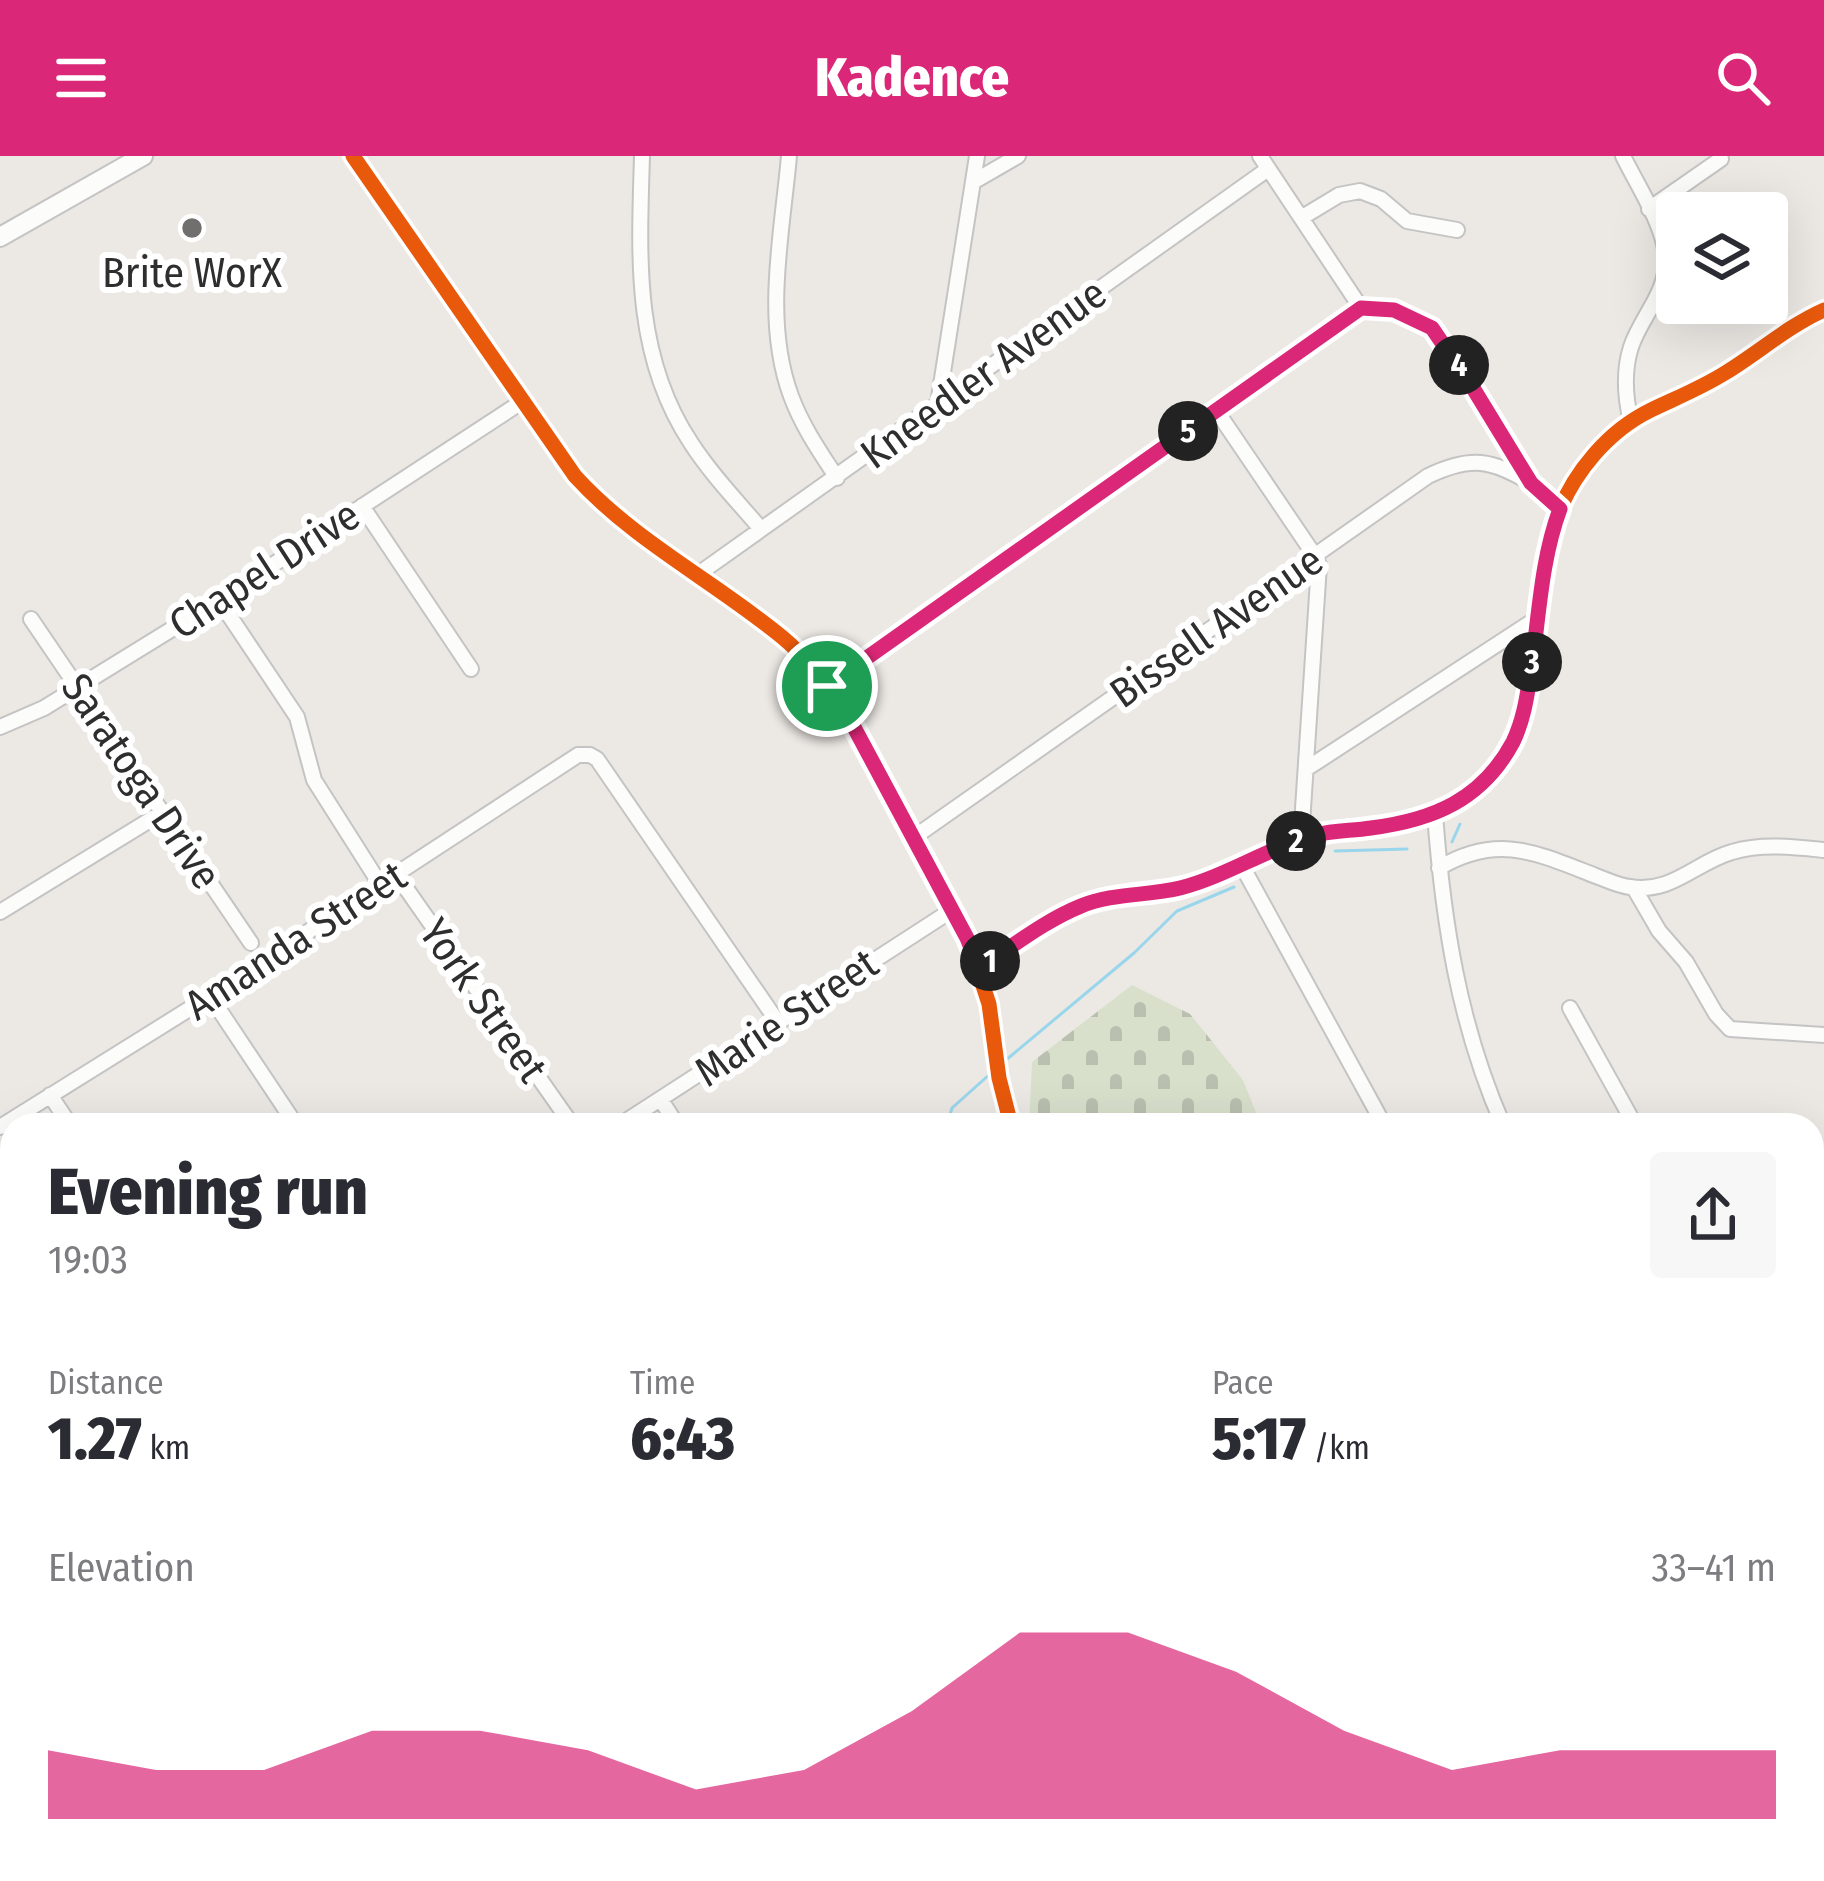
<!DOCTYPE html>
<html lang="en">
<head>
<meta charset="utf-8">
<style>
	body { margin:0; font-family:"Fira Sans Condensed",sans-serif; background:#f7f7f7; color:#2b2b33; height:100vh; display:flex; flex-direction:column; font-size:45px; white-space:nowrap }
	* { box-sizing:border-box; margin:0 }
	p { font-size:39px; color:#7c7c81 }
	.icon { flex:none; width:66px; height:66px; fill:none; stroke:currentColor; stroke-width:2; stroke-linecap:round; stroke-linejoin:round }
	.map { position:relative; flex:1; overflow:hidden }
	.side { position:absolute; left:0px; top:957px; width:1824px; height:768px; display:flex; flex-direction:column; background:#fff; border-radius:36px 36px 0 0; box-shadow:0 12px 48px #0002 }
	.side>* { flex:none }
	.fabs { position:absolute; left:1656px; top:36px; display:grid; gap:24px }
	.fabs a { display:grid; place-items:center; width:132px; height:132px; border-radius:12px; background:#fff; box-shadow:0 12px 48px #0002; font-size:60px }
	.pin { position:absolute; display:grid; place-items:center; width:102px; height:102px; color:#fff; margin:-51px; border:6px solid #fff; border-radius:50%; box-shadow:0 3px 12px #0007 }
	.km { position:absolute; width:60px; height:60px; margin:-30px; border-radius:50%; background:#222; color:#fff; font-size:33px; line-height:60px; text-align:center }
	.round { display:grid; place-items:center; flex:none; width:126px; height:126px; border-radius:12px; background:#f7f7f7 }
	.overview { display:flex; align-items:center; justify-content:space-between; height:204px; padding:0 48px }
	h1 { font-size:66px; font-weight:800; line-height:90px }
	.stats { display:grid; grid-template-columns:repeat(3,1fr); gap:18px; height:204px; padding:12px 48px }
	.stats div { display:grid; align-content:center }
	.stats b { font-size:60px; font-weight:800 }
	.stats small { font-size:33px; font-weight:400 }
	.stats p { font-size:33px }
	.chart { height:336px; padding:24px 48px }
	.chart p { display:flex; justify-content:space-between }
	.chart svg { width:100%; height:216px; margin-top:12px; fill:#db2777; opacity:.7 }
	header { display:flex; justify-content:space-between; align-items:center; height:156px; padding:0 48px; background:#db2777; color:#fff; font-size:54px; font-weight:800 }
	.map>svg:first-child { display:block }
	.cemetery { fill:url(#cemetery-stones) }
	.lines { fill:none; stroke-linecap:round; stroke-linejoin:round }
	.stream { stroke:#99d6ec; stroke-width:3 }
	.minor-casing { stroke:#c5c4c5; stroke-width:18 }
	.tertiary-casing { stroke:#c5c4c5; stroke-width:21 }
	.secondary-casing { stroke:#c5c4c5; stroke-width:22 }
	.minor { stroke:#fcfcfb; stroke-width:14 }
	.tertiary { stroke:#fcfcfb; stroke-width:16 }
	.secondary { stroke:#fcfcfb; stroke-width:18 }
	.cycleway-casing { stroke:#fff; stroke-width:22 }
	.cycleway { stroke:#e8590c; stroke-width:15 }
	.route-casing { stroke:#fff; stroke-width:24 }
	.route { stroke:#db2777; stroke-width:15 }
	.poi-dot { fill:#706f6e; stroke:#fff; stroke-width:4.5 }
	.labels { text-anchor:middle; stroke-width:12; stroke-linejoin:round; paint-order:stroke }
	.poi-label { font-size:42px; fill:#2e2e2e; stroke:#fff }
	.street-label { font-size:42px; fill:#2e2e2e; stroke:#fff }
</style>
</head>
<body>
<header><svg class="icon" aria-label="menu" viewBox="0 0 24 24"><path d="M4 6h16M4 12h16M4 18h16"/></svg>Kadence<svg class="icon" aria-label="search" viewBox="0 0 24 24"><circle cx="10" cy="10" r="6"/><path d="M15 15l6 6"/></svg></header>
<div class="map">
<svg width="1824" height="1725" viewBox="0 0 1824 1725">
	<defs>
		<pattern id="cemetery-stones" width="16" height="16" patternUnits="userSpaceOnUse" patternTransform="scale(3)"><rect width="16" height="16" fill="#d8e0cc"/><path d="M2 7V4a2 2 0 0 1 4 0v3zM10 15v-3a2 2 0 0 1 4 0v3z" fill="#bac0b0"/></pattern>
	</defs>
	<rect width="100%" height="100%" fill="#ece8e4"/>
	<path class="cemetery" d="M1132,829l58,29 53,66 18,45h-232l3,-63z"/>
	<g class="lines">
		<path class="stream" d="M1452,686l8,-18
			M1335,695l72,-2
			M1006,904l128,-107 43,-42 57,-24
			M947,969l5,-17 38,-34
			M49,1725l2,-4 17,3 10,-11"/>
		<g class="minor-casing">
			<path id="minor" d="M642,0c-3,100 -9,200 49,287 20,31 46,58 70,86
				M789,0c-7,79 -26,164 2,240 11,30 29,56 46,82
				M1260,0l101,152
				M1623,0c14,29 43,72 43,104 1,33 -25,57 -35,87 -8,25 -6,50 0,75
				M973,26l45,-26
				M1649,53l72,-50
				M1301,62l38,-23 21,-4 21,8 26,22 50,9
				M1361,152l34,2 37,18 41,60 58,95 29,26
				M938,248l39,-248
				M1216,254l99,146 4,9 -18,274
				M362,350l109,163
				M697,419l571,-406
				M219,444l78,117 17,63 66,104
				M31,463l220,324
				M827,530l534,-378
				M0,571l44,-19 175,-108 304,-199
				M1306,613l233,-152
				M1435,658c8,108 24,211 68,311
				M913,682l515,-362c44,-21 63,-16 103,7
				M1241,708l143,261
				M1439,712c59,-35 98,-15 157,8 11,4 23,10 34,11 42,7 66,-25 102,-35 29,-9 63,-5 92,-2
				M396,718l176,251
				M1634,732l25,43 27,31 30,52 14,15 94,6
				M0,756l163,-100
				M979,812c37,-24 75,-55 118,-68 35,-10 72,-7 107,-20 34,-12 65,-32 100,-42 59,-17 122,-5 172,-49 78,-70 48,-183 81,-273 17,-44 51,-85 94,-106 25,-12 50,-22 74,-37 33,-20 63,-47 99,-63
				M210,840l86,129
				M1570,852l65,117
				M50,939l20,30
				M661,944l16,25
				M620,969l332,-215
				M0,971l210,-131 368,-241h12l7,4 180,262
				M1812,1096l12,1
				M0,1136l12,17
				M0,1262l12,-8
				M1812,1278l12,1
				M0,1450l12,-8
				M1812,1457l12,1
				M0,1541l1,2
				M672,1713l8,12
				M1043,1713l8,12
				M616,1725l20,-12
				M962,1725l19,-12
				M1338,1725l18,-12"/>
		</g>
		<g class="tertiary-casing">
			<path id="tertiary" d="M353,0l222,320c59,65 139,105 207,161 27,22 46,51 65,79l120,221 22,67 10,74 12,47
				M1515,1713l8,12"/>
		</g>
		<g class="secondary-casing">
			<path id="secondary" d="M0,81l143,-81"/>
		</g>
		<use href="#minor" class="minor"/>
		<use href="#tertiary" class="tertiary"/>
		<use href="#secondary" class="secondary"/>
		<g class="cycleway-casing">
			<path id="cycleway" d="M353,0l222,320c59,65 139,105 207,161 27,22 46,51 65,79l120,221 22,67 10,74 12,47
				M979,812c37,-24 75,-55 118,-68 35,-10 72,-7 107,-20 34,-12 65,-32 100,-42 59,-17 122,-5 172,-49 78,-70 48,-183 81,-273 17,-44 51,-85 94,-106 25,-12 50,-22 74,-37 33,-20 63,-47 99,-63"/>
		</g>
		<use href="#cycleway" class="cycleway"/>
	</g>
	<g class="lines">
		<g class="route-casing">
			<path id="route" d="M1361,152l33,2 38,18 41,60 58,95 29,26c-19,51 -21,108 -29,162 -4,25 -7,48 -18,71 -31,58 -80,78 -142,86 -19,3 -37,2 -55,7 -47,12 -89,41 -136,53 -33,8 -68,5 -99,18 -37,15 -69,41 -102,62l-12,-30 -119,-222 -21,-30z"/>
		</g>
		<use href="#route" class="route"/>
	</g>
	<circle class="poi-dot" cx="192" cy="72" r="12"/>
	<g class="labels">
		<g class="poi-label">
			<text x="192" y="131">Brite WorX</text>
		</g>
		<g class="street-label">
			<text transform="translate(983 217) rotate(-36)" y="15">Kneedler Avenue</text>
			<text transform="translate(264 413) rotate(-33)" y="15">Chapel Drive</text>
			<text transform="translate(1216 470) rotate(-35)" y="15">Bissell Avenue</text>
			<text transform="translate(142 625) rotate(56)" y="15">Saratoga Drive</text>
			<text transform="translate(295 784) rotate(-33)" y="15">Amanda Street</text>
			<text transform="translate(484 844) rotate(55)" y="15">York Street</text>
			<text transform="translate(786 861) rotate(-34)" y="15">Marie Street</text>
		</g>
	</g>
</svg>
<div class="fabs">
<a><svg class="icon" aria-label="layers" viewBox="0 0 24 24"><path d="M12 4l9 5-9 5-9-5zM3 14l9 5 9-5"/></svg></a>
</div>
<div class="pin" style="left:827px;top:530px;background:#1e9e55"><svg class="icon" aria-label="arrive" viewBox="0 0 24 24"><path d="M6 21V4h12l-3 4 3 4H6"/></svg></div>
<b class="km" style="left:990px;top:805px">1</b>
<b class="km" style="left:1296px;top:685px">2</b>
<b class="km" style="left:1532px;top:506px">3</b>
<b class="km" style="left:1459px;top:209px">4</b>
<b class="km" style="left:1188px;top:275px">5</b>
<section class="side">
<div class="overview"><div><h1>Evening run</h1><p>19:03</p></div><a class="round"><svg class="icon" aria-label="share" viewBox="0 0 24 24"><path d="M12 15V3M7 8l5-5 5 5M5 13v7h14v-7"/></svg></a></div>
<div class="stats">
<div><p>Distance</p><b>1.27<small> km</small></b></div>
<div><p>Time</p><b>6:43</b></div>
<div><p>Pace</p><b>5:17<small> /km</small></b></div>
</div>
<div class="chart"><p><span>Elevation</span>33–41 m</p>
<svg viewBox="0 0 160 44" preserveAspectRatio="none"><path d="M0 44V30L10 34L20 34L30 26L40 26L50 30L60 38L70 34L80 22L90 6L100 6L110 14L120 26L130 34L140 30L150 30L160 30V44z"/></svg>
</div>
</section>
</div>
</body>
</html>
